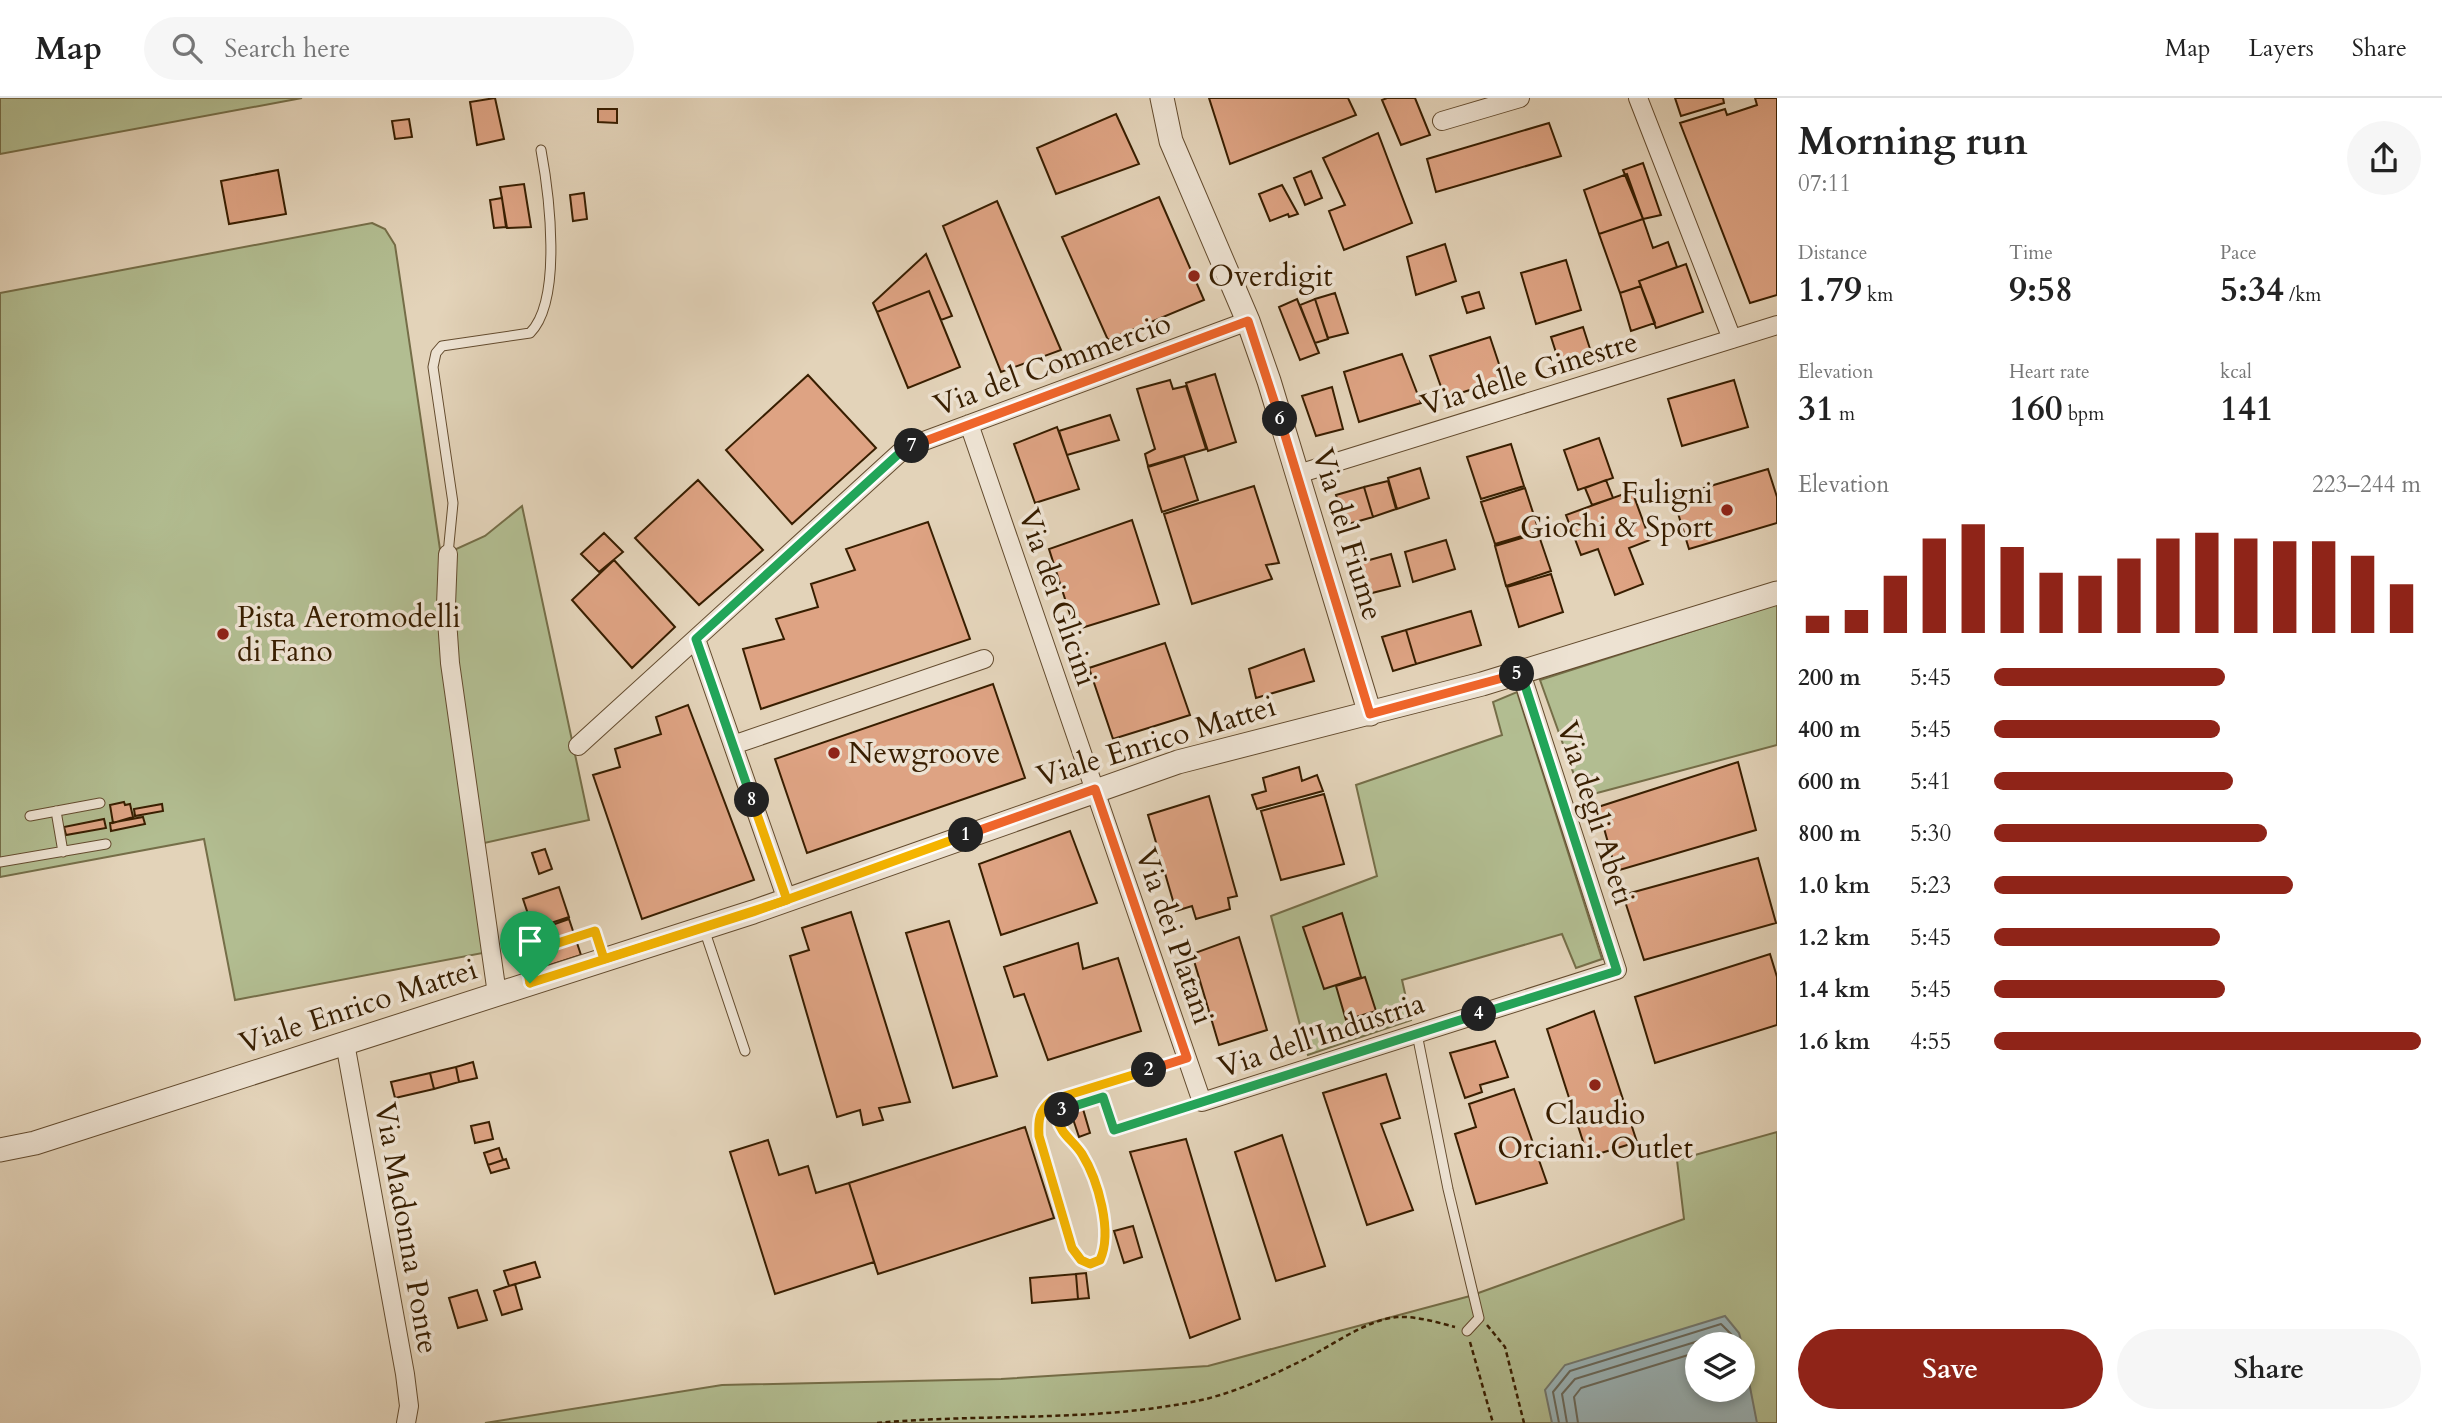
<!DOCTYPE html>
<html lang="en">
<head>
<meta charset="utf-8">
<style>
	body { margin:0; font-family:Cardo,serif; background:#f6f6f6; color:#222; height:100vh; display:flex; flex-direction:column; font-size:26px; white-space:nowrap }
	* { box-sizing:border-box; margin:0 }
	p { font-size:23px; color:#767676 }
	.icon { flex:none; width:38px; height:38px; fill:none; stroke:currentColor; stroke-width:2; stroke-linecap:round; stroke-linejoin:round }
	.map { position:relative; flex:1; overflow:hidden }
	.sheet { display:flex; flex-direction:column; background:#fff; width:665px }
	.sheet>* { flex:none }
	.controls { position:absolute; left:1685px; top:1234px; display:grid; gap:14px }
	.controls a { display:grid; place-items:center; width:70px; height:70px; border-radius:50%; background:#fff; box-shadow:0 4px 10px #0003; font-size:35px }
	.pin { position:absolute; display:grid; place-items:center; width:60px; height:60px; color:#fff; margin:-72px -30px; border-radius:50% 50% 50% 0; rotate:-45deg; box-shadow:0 0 7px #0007 }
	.pin .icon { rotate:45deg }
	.km { position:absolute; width:35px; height:35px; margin:-18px; border-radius:50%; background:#222; color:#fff; font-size:19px; line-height:35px; text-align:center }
	.round { display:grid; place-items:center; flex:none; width:74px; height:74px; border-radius:37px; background:#f6f6f6 }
	.summary { display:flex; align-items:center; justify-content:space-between; height:119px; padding:0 21px }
	h1 { font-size:38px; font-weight:700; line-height:52px }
	.metrics { display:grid; grid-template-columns:repeat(3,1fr); gap:10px; height:119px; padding:7px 21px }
	.metrics div { display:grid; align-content:center }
	.metrics b { font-size:35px; font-weight:700 }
	.metrics small { font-size:19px; font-weight:400 }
	.metrics p { font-size:19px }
	.chart { height:196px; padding:14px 21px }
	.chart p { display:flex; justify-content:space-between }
	.chart svg { width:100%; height:126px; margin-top:7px; stroke:#8f2418; stroke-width:6 }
	.primary-button { display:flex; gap:14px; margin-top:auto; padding:14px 21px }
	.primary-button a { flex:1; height:80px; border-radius:42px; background:#8f2418; color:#fff; font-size:28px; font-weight:700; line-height:80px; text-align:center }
	.primary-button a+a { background:#f6f6f6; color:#222 }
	ul { padding:0 21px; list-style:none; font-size:23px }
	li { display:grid; grid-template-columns:112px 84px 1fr; align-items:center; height:52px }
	li i { height:18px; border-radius:9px; background:#8f2418 }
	header { display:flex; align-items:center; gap:42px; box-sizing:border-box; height:98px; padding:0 35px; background:#fff; border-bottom:2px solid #e0e0e0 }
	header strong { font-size:33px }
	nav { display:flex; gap:38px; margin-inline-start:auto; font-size:24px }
	.search { width:490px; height:63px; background:#f6f6f6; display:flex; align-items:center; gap:18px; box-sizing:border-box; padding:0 24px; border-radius:38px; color:#767676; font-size:26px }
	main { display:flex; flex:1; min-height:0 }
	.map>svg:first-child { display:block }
	.green { fill:#b2bd91; stroke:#756e48; stroke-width:2; fill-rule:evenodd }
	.water { fill:#9ab5ba; stroke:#737970; stroke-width:2 }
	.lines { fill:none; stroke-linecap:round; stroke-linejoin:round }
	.shore { stroke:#696a5d; stroke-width:2 }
	.building { fill:#dea383; stroke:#381e00; stroke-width:2 }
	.service-casing { stroke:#634b2e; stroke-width:11 }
	.minor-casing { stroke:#634b2e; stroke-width:20 }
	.tertiary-casing { stroke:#634b2e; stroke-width:25 }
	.path { stroke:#381e00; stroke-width:2.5; stroke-dasharray:5 3.5; stroke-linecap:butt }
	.service { stroke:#ede2d2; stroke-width:9 }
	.minor { stroke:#ede2d2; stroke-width:18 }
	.tertiary { stroke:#ede2d2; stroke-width:23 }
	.split-1-casing { stroke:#fff; stroke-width:14 }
	.split-2-casing { stroke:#fff; stroke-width:14 }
	.split-3-casing { stroke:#fff; stroke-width:14 }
	.split-4-casing { stroke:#fff; stroke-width:14 }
	.split-5-casing { stroke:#fff; stroke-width:14 }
	.split-6-casing { stroke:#fff; stroke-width:14 }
	.split-7-casing { stroke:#fff; stroke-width:14 }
	.split-8-casing { stroke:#fff; stroke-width:14 }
	.split-9-casing { stroke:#fff; stroke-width:14 }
	.split-1 { stroke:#f5b400; stroke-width:9 }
	.split-2 { stroke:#f0652b; stroke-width:9 }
	.split-3 { stroke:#f5b400; stroke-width:9 }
	.split-4 { stroke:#22a559; stroke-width:9 }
	.split-5 { stroke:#22a559; stroke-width:9 }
	.split-6 { stroke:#f0652b; stroke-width:9 }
	.split-7 { stroke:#f0652b; stroke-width:9 }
	.split-8 { stroke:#22a559; stroke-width:9 }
	.split-9 { stroke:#f5b400; stroke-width:9 }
	.poi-dot { fill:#8f2418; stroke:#ede2d2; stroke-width:2.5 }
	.labels { text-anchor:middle; stroke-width:7; stroke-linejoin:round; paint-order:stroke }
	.poi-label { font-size:30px; fill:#381e00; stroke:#ede2d2; text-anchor:start }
	.street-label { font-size:30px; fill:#381e00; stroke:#ede2d2 }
</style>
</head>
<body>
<header>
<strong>Map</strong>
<div class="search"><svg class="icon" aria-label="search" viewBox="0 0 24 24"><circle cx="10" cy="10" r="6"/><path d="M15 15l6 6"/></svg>Search here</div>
<nav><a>Map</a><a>Layers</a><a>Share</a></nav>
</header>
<main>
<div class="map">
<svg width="1777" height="1325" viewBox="0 0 1777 1325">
	<rect width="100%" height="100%" fill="#e3d3b9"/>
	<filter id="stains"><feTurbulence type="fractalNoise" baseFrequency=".00286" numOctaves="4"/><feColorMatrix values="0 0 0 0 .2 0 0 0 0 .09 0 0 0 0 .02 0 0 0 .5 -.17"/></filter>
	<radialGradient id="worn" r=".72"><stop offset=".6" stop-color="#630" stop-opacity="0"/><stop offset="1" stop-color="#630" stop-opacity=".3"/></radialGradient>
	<path class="green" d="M0,0h302l-302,56z
		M372,125l13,6 10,16 46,311 44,-20 37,-30 67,314 -105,23 4,109 -253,48 -31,-161 -204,38v-584z
		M1777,506v141l-195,52 -42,-117z
		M1517,594l85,267 -26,9 -14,-34 -160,46 9,40 -103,35 -37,-139 106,-40 -21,-91 146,-50 -9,-33z
		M1777,1034v291h-1292l237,-38 279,-6 207,-13 262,-70 214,-77 -7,-59zM1698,1246h45v46h-45z"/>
	<path class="water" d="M1725,1218l14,17 3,11h-44v46h45v-39l14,72h-205l-7,-33 20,-25z"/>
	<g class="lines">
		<path class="shore" d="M1559,1325l-6,-31 17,-21 151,-47 12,12 1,8
			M1567,1325l-5,-29 13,-15 143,-44 7,9
			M1578,1325l-4,-26 7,-9 117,-36"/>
	</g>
	<path class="building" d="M495,0l9,41 -27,6 -7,-43z
		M1209,0h139l8,17 -126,49z
		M1387,0h28l15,37 -29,10 -19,-45z
		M1675,0h48l1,5 -43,13z
		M1755,0h22v197l-27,8 -70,-180 45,-14 2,6 30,-10z
		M598,11h19v14l-19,-1z
		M1116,16l23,50 -83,30 -19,-46z
		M409,21l3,18 -17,2 -3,-18z
		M1549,25l12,33 -125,36 -9,-33z
		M1378,35l34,90 -68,27 -15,-39 16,-6 -22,-47z
		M1643,65l18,52 -18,4 -20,-49z
		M278,72l8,44 -57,10 -8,-43z
		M1311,73l11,27 -17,7 -11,-27z
		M1627,76l16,45 -44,15 -15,-44z
		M524,86l7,43 -24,1 -7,-41z
		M1282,87l16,29 -9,3 -1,-3 -18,7 -11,-27z
		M584,95l3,26 -14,2 -3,-26z
		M1159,99l45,103 -96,40 -46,-103z
		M502,100l4,29 -12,1 -4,-28z
		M997,103l64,149 -60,22 -58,-146z
		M1643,121l10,29 15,-6 9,25 -38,14 2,5 -21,7 -21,-59z
		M1445,146l11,37 -40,14 -9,-38z
		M926,156l26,62 -11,4 -12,-29 -52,21 -4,-9z
		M1566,162l15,50 -45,14 -15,-51z
		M1686,166l17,48 -47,16 -17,-47z
		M1641,188l14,37 -24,8 -11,-38z
		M929,193l31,76 -52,21 -31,-76z
		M1479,194l5,16 -17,5 -5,-16z
		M1335,195l13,40 -20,5 -13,-39z
		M1297,201l22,54 -19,7 -21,-53z
		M1315,201l13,40 -13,4 -15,-38z
		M1583,229l9,28 -32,10 -9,-28z
		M1490,239l14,42 -59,19 -15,-42z
		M1402,256l19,49 -62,19 -15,-50z
		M1215,276l21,68 -28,9 -22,-68z
		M808,277l68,73 -84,76 -66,-74z
		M1170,282l3,9 13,-3 20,63 -58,17 -3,-12 10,-5 -18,-60z
		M1734,282l14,47 -66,19 -14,-47z
		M1332,289l11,42 -27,7 -14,-40z
		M1110,317l9,25 -52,15 -8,-24z
		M1057,329l22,62 -44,14 -21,-59z
		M1599,340l14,40 -35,12 -14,-40z
		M1511,346l13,42 -43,13 -14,-42z
		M1184,358l14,44 -36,12 -14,-45z
		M1420,370l9,30 -32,11 -9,-31z
		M1768,371l9,28v26l-88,26 -16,-52z
		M698,382l65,70 -64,55 -64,-67z
		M1606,382l7,18 -21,7 -7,-17z
		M1388,383l8,28 -23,8 -9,-30z
		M1254,388l25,77 -13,2 6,14 -80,25 -28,-90z
		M1364,389l9,30 -28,8 -9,-30z
		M1525,390l14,43 -44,13 -14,-42z
		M1632,393l18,49 -21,8 14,36 -28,11 -17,-46 -17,6 -15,-40z
		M1132,422l27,84 -84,26 -26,-81z
		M928,424l42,117 -209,70 -18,-60 41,-10 -8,-20 42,-12 -7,-23 44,-14 -9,-21z
		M604,435l19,19 -24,20 -18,-18z
		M1538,435l13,38 -45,15 -11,-40z
		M1446,442l9,29 -42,13 -8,-30z
		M1391,456l9,32 -36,9 -9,-31z
		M614,462l61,67 -43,41 -60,-68z
		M1551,476l12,38 -44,15 -12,-40z
		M1471,513l10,34 -65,19 -10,-34z
		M1406,532l10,34 -23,7 -11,-34z
		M1165,545l25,72 -77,24 -24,-71z
		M1304,551l10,32 -58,17 -7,-29z
		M993,586l32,94 -218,75 -32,-94z
		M688,607l66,175 -112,39 -49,-144 27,-8 -5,-18 46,-15 -5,-17z
		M1738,664l18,68 -140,41 -18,-64z
		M1299,669l3,14 15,-6 6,16 -66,18 -5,-14 14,-4 -3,-13z
		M1324,696l20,70 -63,16 -20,-69z
		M1209,698l28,100 -9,2 2,11 -34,10 -4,-13 -16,5 -28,-96z
		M124,704l1,3 5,-1 3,13 -20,6 -3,-18z
		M162,706l1,7 -28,5 -1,-7z
		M143,719l2,7 -34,7 -1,-8z
		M104,721l2,9 -40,7 -2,-8z
		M1070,733l27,72 -96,32 -22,-71z
		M545,751l7,20 -13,5 -7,-21z
		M1758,760l18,65 -132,37 -21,-65z
		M559,789l10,30 -36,12 -10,-30z
		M851,814l59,190 -31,6 4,12 -20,5 -3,-15 -23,7 -47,-161 19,-6 -7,-22z
		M1342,815l19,64 -37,12 -21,-62z
		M569,821l12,36 -34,11 -12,-35z
		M949,823l48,155 -44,12 -47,-155z
		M1239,839l28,93 -48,15 -27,-91z
		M1078,845l5,26 35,-11 23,73 -93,29 -24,-66 -10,3 -10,-30z
		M1770,856l7,23v48l-122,38 -20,-66z
		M1365,879l11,34 -30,9 -10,-34z
		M1594,913l43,131 -49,15 -41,-128z
		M1495,943l13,36 -28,8 2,7 -17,6 -15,-45z
		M473,964l4,16 -18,4 -3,-15z
		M456,969l3,15 -25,7 -4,-16z
		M430,975l4,16 -39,9 -4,-16z
		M1386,976l14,44 -19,6 32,86 -46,15 -44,-132z
		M1514,991l33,94 -71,21 -21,-70 21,-7 -7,-23z
		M1083,1011l7,24 -11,4 -8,-24z
		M489,1024l4,17 -18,4 -4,-17z
		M1025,1029l29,91 -176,56 -29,-91z
		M1282,1037l43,131 -49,15 -41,-129z
		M1186,1041l54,180 -50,19 -60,-186z
		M768,1042l11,35 29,-9 8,27 33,-10 25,79 -99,32 -45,-142z
		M499,1050l4,12 -15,5 -4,-12z
		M506,1061l3,9 -18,5 -3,-8z
		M1133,1128l9,31 -18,6 -10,-32z
		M535,1164l5,15 -31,9 -5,-15z
		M1086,1175l3,25 -11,1 -2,-25z
		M1076,1176l2,25 -46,4 -2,-25z
		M515,1186l7,25 -20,6 -8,-24z
		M477,1192l10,30 -29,8 -9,-30z"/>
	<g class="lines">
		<g class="service-casing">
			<path id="service" d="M448,456l5,-51 -20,-136 3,-14 6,-7 88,-13c33,-33 19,-140 11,-183
				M56,713l7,41
				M30,718l70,-13
				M0,764l106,-18
				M704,831l41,122
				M530,885l-6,-29 71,-23 9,27
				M1417,936l31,155 31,129 -12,13
				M1102,996l12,36 88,-28
				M1103,999l-41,13 -5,8c3,17 16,22 25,36 16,25 32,78 18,106l-10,4 -9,-4 -9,-12 -33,-112c-1,-17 0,-25 13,-36l135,-42"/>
		</g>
		<g class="minor-casing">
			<path id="minor" d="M1638,0l94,241
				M1442,23l78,-23
				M969,326l233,678 415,-132 -96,-297
				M1298,376l479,-149
				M448,456l-2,51 4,58 47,331
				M696,541l91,261
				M733,647l251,-86
				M578,648l327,-298 343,-127
				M345,945l60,331 4,32 -3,17"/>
		</g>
		<g class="tertiary-casing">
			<path id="tertiary" d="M1162,0l9,43 77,180 21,60 101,333
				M0,1052l35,-7 718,-231 425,-150 304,-78 295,-91"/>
		</g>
		<path class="path" d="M1487,1227l18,22 19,76
			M1470,1244l23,81
			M877,1325c109,-10 223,0 329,-24 35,-9 67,-24 99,-40 28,-14 61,-39 92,-42 19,-1 39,5 58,10"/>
		<use href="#service" class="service"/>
		<use href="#minor" class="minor"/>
		<use href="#tertiary" class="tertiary"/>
	</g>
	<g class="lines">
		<g class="split-1-casing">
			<path id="split-1" d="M530,885l223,-71 213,-77"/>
		</g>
		<g class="split-2-casing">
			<path id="split-2" d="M966,737l129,-46 92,269 -38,12"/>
		</g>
		<g class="split-3-casing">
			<path id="split-3" d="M1062,1012l-5,8c4,17 16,22 25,36 16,26 31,78 18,106l-10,4 -9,-4 -9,-12 -33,-112c-1,-17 0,-25 13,-36l97,-30"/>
		</g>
		<g class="split-4-casing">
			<path id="split-4" d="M1062,1012l41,-13 11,33 365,-116"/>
		</g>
		<g class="split-5-casing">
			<path id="split-5" d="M1479,916l138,-43 -96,-298 -4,1"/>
		</g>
		<g class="split-6-casing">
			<path id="split-6" d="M1280,321l90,295 147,-40"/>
		</g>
		<g class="split-7-casing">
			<path id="split-7" d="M912,348l336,-125 32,98"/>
		</g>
		<g class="split-8-casing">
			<path id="split-8" d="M752,702l-56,-161 209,-191 7,-2"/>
		</g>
		<g class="split-9-casing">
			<path id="split-9" d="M530,885l-6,-29 71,-23 9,28 183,-59 -35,-100"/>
		</g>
		<use href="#split-1" class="split-1"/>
		<use href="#split-2" class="split-2"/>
		<use href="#split-3" class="split-3"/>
		<use href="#split-4" class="split-4"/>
		<use href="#split-5" class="split-5"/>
		<use href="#split-6" class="split-6"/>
		<use href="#split-7" class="split-7"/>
		<use href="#split-8" class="split-8"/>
		<use href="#split-9" class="split-9"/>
	</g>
	<g class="poi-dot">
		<circle cx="1194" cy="178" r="7"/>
		<circle cx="1727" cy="412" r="7"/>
		<circle cx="223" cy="536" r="7"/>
		<circle cx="834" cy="655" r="7"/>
		<circle cx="1595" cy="987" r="7"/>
	</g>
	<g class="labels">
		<g class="poi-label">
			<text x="1208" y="188">Overdigit</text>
			<text x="1713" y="405" text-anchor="end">Fuligni<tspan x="1713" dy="34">Giochi &amp; Sport</tspan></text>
			<text x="237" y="529">Pista Aeromodelli<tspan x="237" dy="34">di Fano</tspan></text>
			<text x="848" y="665">Newgroove</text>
			<text x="1595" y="1026" text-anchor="middle">Claudio<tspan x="1595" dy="34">Orciani. Outlet</tspan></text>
		</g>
		<g class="street-label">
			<text transform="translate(1052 266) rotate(-20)" y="10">Via del Commercio</text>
			<text transform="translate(1529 275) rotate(-17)" y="10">Via delle Ginestre</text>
			<text transform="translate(1348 436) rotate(73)" y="10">Via del Fiume</text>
			<text transform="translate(1058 499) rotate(71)" y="10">Via dei Glicini</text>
			<text transform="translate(1156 643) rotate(-17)" y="10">Viale Enrico Mattei</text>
			<text transform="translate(1596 715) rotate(72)" y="10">Via degli Abeti</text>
			<text transform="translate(1175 838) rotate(71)" y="10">Via dei Platani</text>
			<text transform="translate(358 908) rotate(-18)" y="10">Viale Enrico Mattei</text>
			<text transform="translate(1321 937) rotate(-18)" y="10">Via dell'Industria</text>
			<text transform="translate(407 1130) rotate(80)" y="10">Via Madonna Ponte</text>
		</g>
	</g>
	<rect width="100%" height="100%" filter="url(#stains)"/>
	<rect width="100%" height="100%" fill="url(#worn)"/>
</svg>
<div class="controls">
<a><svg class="icon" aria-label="layers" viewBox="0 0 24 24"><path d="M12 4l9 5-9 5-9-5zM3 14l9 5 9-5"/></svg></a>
</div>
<div class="pin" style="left:530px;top:885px;background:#1e9e55"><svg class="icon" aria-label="arrive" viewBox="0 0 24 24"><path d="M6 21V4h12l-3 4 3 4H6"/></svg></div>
<b class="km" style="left:966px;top:737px">1</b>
<b class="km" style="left:1149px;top:972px">2</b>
<b class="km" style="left:1062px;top:1012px">3</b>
<b class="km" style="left:1479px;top:916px">4</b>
<b class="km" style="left:1517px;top:576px">5</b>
<b class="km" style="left:1280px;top:321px">6</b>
<b class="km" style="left:912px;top:348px">7</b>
<b class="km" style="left:752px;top:702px">8</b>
</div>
<section class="sheet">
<div class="summary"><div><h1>Morning run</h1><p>07:11</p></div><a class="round"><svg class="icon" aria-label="share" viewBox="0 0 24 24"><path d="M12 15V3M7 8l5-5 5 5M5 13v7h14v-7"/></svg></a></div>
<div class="metrics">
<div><p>Distance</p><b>1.79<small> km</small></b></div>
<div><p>Time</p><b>9:58</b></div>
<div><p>Pace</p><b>5:34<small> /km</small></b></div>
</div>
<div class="metrics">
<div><p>Elevation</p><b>31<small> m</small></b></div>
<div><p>Heart rate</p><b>160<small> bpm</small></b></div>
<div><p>kcal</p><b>141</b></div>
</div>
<div class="chart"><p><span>Elevation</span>223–244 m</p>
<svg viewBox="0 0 160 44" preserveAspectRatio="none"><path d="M5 44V38M15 44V36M25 44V24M35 44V11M45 44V6M55 44V14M65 44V23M75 44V24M85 44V18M95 44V11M105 44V9M115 44V11M125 44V12M135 44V12M145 44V17M155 44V27"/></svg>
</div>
<ul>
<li><b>200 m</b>5:45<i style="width:54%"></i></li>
<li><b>400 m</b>5:45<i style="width:53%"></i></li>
<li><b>600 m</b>5:41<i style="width:56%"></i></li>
<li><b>800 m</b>5:30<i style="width:64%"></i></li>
<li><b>1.0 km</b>5:23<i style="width:70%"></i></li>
<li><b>1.2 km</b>5:45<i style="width:53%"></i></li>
<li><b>1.4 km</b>5:45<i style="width:54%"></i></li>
<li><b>1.6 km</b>4:55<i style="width:100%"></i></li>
</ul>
<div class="primary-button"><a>Save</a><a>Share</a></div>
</section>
</main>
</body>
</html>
